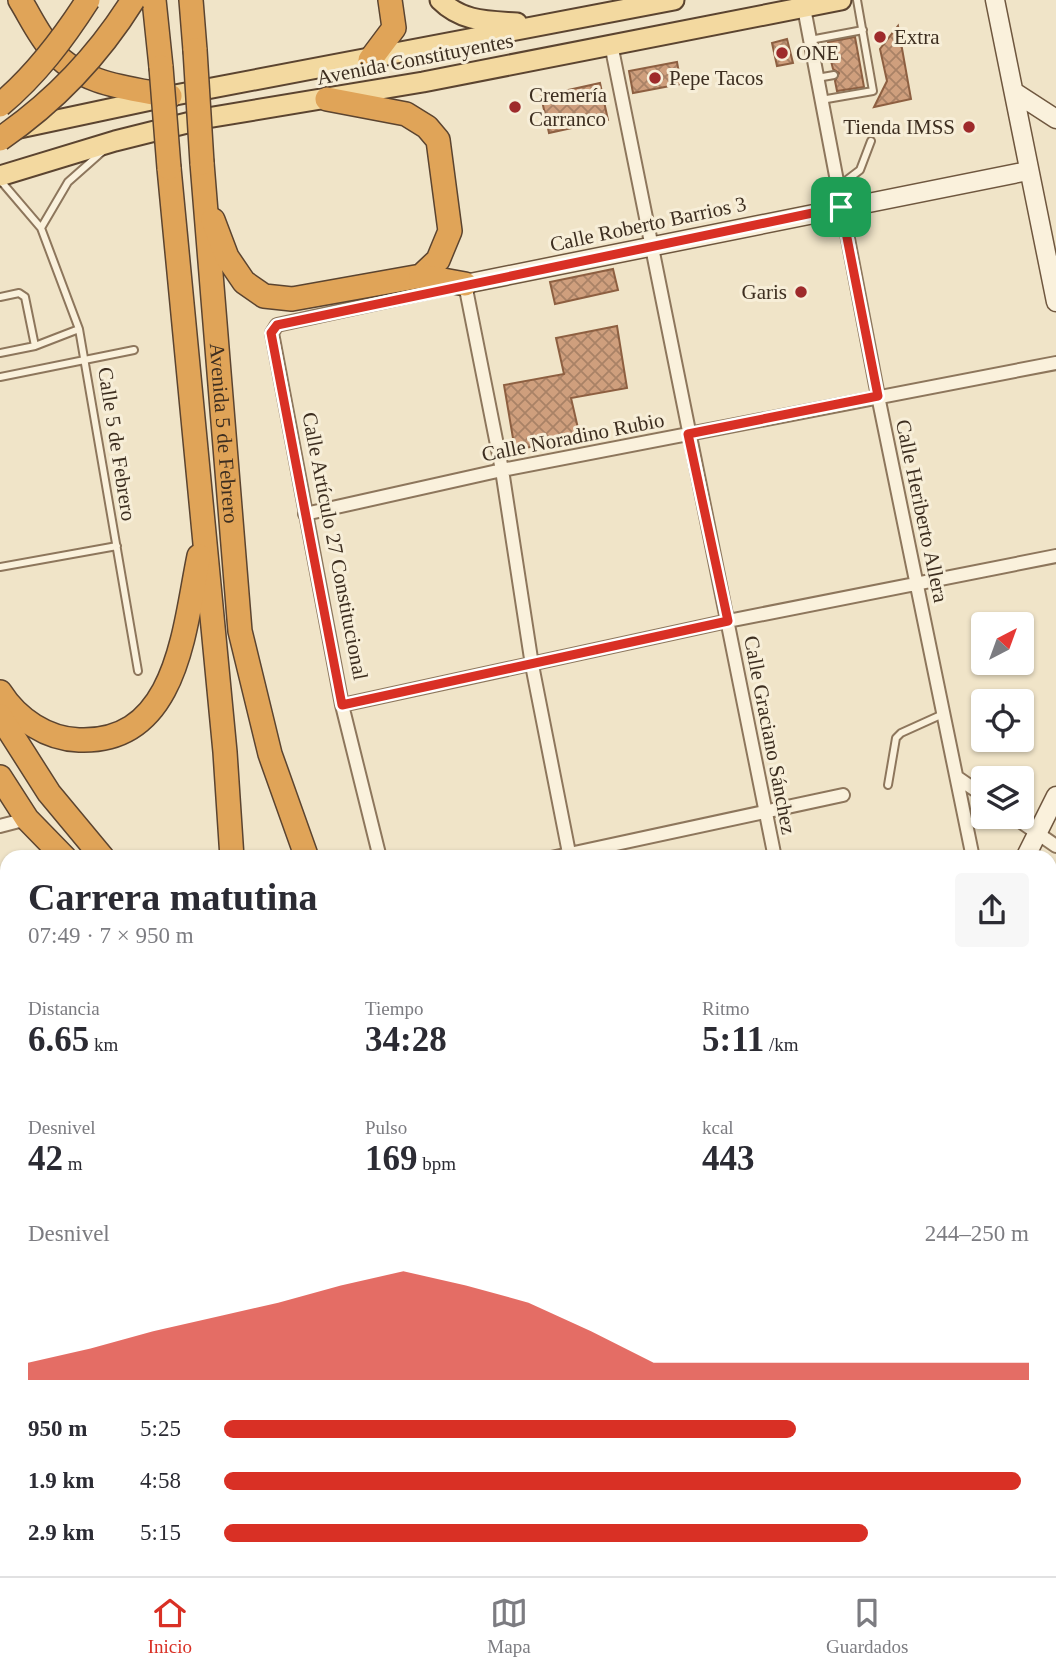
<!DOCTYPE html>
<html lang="es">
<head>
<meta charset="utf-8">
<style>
	body { margin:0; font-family:Georgia,serif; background:#f7f7f7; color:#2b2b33; height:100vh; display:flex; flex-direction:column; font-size:26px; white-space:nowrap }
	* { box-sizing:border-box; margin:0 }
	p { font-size:23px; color:#7c7c81 }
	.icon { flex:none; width:38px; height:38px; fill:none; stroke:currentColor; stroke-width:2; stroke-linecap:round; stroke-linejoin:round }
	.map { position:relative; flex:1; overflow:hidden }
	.panel { position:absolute; left:0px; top:850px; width:1057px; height:726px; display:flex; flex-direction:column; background:#fff; border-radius:21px 21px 0 0; box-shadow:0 2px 5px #0004 }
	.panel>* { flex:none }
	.needle { width:46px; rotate:41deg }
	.buttons { position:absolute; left:971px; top:612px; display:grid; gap:14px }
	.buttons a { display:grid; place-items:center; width:63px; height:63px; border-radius:7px; background:#fff; box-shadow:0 2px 5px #0004; font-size:35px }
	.pin { position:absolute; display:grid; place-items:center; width:60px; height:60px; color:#fff; margin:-30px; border-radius:14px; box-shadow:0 4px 10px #0006 }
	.round { display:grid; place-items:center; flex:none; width:74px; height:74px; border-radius:7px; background:#f7f7f7 }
	.overview { display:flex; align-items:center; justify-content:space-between; height:119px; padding:0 28px }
	h1 { font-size:38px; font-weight:800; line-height:52px }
	.metrics { display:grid; grid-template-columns:repeat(3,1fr); gap:10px; height:119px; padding:7px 28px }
	.metrics div { display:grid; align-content:center }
	.metrics b { font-size:35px; font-weight:800 }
	.metrics small { font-size:19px; font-weight:400 }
	.metrics p { font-size:19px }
	.chart { height:196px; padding:14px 28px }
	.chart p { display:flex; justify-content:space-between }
	.chart svg { width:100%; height:126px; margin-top:7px; fill:#d93025; opacity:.7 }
	ul { padding:0 28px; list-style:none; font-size:23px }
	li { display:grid; grid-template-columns:112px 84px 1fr; align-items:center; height:52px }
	li i { height:18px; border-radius:9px; background:#d93025 }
	.menu { display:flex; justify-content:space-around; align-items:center; height:98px; border-top:2px solid #e1e1e2; background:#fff; font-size:19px; color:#7c7c81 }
	.menu a { display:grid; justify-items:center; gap:4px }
	.menu .on { color:#d93025 }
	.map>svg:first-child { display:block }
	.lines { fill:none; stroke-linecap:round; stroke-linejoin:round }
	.canal { stroke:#a9c4bc; stroke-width:14 }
	.building { fill:url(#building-cross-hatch); stroke:#8d5f41; stroke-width:2 }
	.lane-casing { stroke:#8d765c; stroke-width:10 }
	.street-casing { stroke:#8d765c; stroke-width:16 }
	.secondary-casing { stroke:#6f573f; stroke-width:21 }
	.primary-casing { stroke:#5b4430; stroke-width:23 }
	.highway-casing { stroke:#5b4430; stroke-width:26 }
	.path { stroke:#8d765c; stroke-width:2.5; stroke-dasharray:5 3.5; stroke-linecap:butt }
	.lane { stroke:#faf1dc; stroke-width:6 }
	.street { stroke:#faf1dc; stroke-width:12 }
	.secondary { stroke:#faf1dc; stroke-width:18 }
	.primary { stroke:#f3d9a0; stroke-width:19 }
	.highway { stroke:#e0a458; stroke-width:23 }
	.highway-bridge-casing { stroke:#5b4430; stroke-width:26; stroke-linecap:butt }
	.highway-bridge { stroke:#e0a458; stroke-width:23 }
	.route-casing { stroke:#fff; stroke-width:14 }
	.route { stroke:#d93025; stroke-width:9 }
	.poi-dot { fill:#9e2a2b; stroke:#f7eed8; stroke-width:2.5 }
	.labels { text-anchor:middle; stroke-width:6; stroke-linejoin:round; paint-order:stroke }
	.poi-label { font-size:21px; fill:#3d2e20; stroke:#f7eed8; text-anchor:start }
	.street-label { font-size:21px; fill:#3d2e20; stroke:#f7eed8 }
</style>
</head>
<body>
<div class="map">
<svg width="1056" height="1576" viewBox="0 0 1056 1576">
	<defs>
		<pattern id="building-cross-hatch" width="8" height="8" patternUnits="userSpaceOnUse" patternTransform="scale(1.75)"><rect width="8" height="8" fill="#cf9f7d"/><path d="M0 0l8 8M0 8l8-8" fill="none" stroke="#a98266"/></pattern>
	</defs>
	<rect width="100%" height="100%" fill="#f0e4c8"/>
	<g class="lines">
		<path class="canal" d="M0,1125l7,-1
			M1050,1130l6,3"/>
	</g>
	<path class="building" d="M898,26l13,73 -37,8 13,-26 -7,-32z
		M855,37l9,50 -27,4 -2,-10 4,-8 -6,-4 -2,-8 5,-7 -7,-5 -1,-7z
		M787,39l6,24 -16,3 -5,-23z
		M677,62l4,22 -48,9 -4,-22z
		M600,83l8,37 -59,13 -8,-37z
		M613,269l5,21 -63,14 -5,-22z
		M617,326l10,62 -56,10 9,39 -65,13 -11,-65 60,-11 -8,-36z"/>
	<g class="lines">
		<g class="lane-casing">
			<path id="lane" d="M810,40l53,-10
				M813,59l17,-4
				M817,78l17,-3
				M821,100l52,-9 -16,-91
				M0,180l41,48 38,101 59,342
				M839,186l21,-16 11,-29
				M41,228l27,-46 35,-31
				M0,297l19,-4 6,4 10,49
				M0,353l35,-7 44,-17
				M0,377l134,-27
				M0,567l117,-21
				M888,785l8,-47 5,-5 42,-19"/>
		</g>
		<g class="street-casing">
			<path id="street" d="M804,8l74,388 95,462
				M611,44l164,814
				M305,514l197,-44 554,-107
				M342,705l386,-84 328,-65
				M958,778l26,18
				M1014,817l42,29
				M0,826l27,-7
				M380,858l-38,-153 -70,-372 5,-8 188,-41 37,186 30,195 38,193
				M551,858l292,-63
				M1050,1144l6,3
				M1050,1212l6,-13
				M0,1508l7,-17
				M1050,1551l6,1
				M83,1576l2,-6
				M191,1576l2,-6
				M302,1576l2,-6
				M513,1576l2,-6
				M660,1576l3,-6
				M778,1576l2,-6
				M886,1576l2,-6
				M999,1576l2,-6"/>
		</g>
		<g class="secondary-casing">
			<path id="secondary" d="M995,0l61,302
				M1016,93l40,26
				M465,284l563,-113
				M1025,858l31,-62
				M1050,1108l6,3
				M1050,1384l6,4
				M0,1441l7,1
				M0,1460h7
				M1050,1506l6,3
				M394,1570l10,6
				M427,1570l12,6"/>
		</g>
		<g class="primary-casing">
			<path id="primary" d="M440,0c22,22 48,21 77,23
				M15,129l155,-33 504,-96
				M0,176l115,-35 92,-23 216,-36 418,-82"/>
		</g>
		<g class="highway-casing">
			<g id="highway">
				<path d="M20,0c10,16 19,36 32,50 29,35 77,38 118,46"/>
				<path d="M154,0l7,67"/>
				<path d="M191,0l4,50"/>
				<path d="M370,60l24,-32 -4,-28"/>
				<path id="s1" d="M202,163l38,468 30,123 37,104"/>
				<path d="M169,168l56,584 7,106"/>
				<path d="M213,220l14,37 17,25 20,14 28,3 129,-23 17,-16 12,-29 -12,-91 -11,-13 -21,-13 -79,-15"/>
				<path d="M421,276l44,8"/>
				<path d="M0,692c17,27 47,47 79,48 99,4 105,-112 120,-184"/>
				<path d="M0,716l49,77 54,65"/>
				<path d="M0,777l27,42 38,39"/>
				<path d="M1050,1425l6,3"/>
				<path d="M1050,1455l6,3"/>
			</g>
		</g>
		<path class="path" d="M0,1404l7,1"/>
		<use href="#lane" class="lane"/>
		<use href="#street" class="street"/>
		<use href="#secondary" class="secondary"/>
		<use href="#primary" class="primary"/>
		<use href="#highway" class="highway"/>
		<g class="highway-bridge-casing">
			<path id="highway-bridge" d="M195,50l7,113
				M161,67l8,101
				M0,105c36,-30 63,-66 88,-105
				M0,139c54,-37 98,-83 133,-139"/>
		</g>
		<use href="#highway-bridge" class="highway-bridge"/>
	</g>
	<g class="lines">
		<g class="route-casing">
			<path id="route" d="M841,207l37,189 -190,38 40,187 -386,84 -71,-372 6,-8z"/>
		</g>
		<use href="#route" class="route"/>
	</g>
	<g class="poi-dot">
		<circle cx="880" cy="37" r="7"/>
		<circle cx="782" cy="53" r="7"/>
		<circle cx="655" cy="78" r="7"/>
		<circle cx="515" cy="107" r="7"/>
		<circle cx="969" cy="127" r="7"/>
		<circle cx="801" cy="292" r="7"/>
	</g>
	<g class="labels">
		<g class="poi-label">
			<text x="894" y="44">Extra</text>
			<text x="796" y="60">ONE</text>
			<text x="669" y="85">Pepe Tacos</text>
			<text x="529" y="102">Cremería<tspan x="529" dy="24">Carranco</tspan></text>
			<text x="955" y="134" text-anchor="end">Tienda IMSS</text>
			<text x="787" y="299" text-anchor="end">Garis</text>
		</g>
		<g class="street-label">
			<text transform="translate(415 59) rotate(-11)" y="7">Avenida Constituyentes</text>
			<text transform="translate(648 224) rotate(-12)" y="7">Calle Roberto Barrios 3</text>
			<text dy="7" stroke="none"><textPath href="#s1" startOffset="271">Avenida 5 de Febrero</textPath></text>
			<text transform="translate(573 437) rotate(-11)" y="7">Calle Noradino Rubio</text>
			<text transform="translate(117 444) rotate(81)" y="7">Calle 5 de Febrero</text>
			<text transform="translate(922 511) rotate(78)" y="7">Calle Heriberto Allera</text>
			<text transform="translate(335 546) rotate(79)" y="7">Calle Artículo 27 Constitucional</text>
			<text transform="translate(770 735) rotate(79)" y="7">Calle Graciano Sánchez</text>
		</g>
	</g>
</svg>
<div class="buttons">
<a><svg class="needle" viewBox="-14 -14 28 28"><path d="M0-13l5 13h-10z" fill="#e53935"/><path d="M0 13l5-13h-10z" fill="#7c7c81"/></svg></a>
<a><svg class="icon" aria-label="locate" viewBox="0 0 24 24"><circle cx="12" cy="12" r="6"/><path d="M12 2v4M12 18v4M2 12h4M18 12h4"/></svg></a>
<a><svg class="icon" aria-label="layers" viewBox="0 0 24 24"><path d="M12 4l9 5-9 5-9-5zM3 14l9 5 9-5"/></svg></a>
</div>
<div class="pin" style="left:841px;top:207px;background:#1e9e55"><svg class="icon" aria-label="arrive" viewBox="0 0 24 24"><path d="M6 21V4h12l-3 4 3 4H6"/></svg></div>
<section class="panel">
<div class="overview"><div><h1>Carrera matutina</h1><p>07:49 · 7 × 950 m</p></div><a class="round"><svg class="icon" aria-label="share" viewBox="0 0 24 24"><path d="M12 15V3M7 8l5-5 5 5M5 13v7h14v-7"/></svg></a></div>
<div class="metrics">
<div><p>Distancia</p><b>6.65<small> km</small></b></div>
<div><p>Tiempo</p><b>34:28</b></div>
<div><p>Ritmo</p><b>5:11<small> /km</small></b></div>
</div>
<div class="metrics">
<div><p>Desnivel</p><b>42<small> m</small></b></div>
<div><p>Pulso</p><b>169<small> bpm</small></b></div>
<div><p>kcal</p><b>443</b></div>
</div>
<div class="chart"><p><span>Desnivel</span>244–250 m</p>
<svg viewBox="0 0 160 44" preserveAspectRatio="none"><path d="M0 44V38L10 33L20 27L30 22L40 17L50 11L60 6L70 11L80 17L90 27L100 38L110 38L120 38L130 38L140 38L150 38L160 38V44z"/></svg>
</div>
<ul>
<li><b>950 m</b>5:25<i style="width:71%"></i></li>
<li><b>1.9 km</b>4:58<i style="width:99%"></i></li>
<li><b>2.9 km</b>5:15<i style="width:80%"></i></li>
</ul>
</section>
</div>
<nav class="menu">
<a class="on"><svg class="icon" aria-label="home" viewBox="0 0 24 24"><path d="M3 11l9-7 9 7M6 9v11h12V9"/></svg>Inicio</a>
<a><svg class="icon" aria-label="map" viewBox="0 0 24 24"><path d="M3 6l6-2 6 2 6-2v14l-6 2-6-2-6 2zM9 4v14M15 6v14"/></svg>Mapa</a>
<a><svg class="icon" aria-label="saved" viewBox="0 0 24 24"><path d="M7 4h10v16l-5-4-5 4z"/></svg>Guardados</a>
</nav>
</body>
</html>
